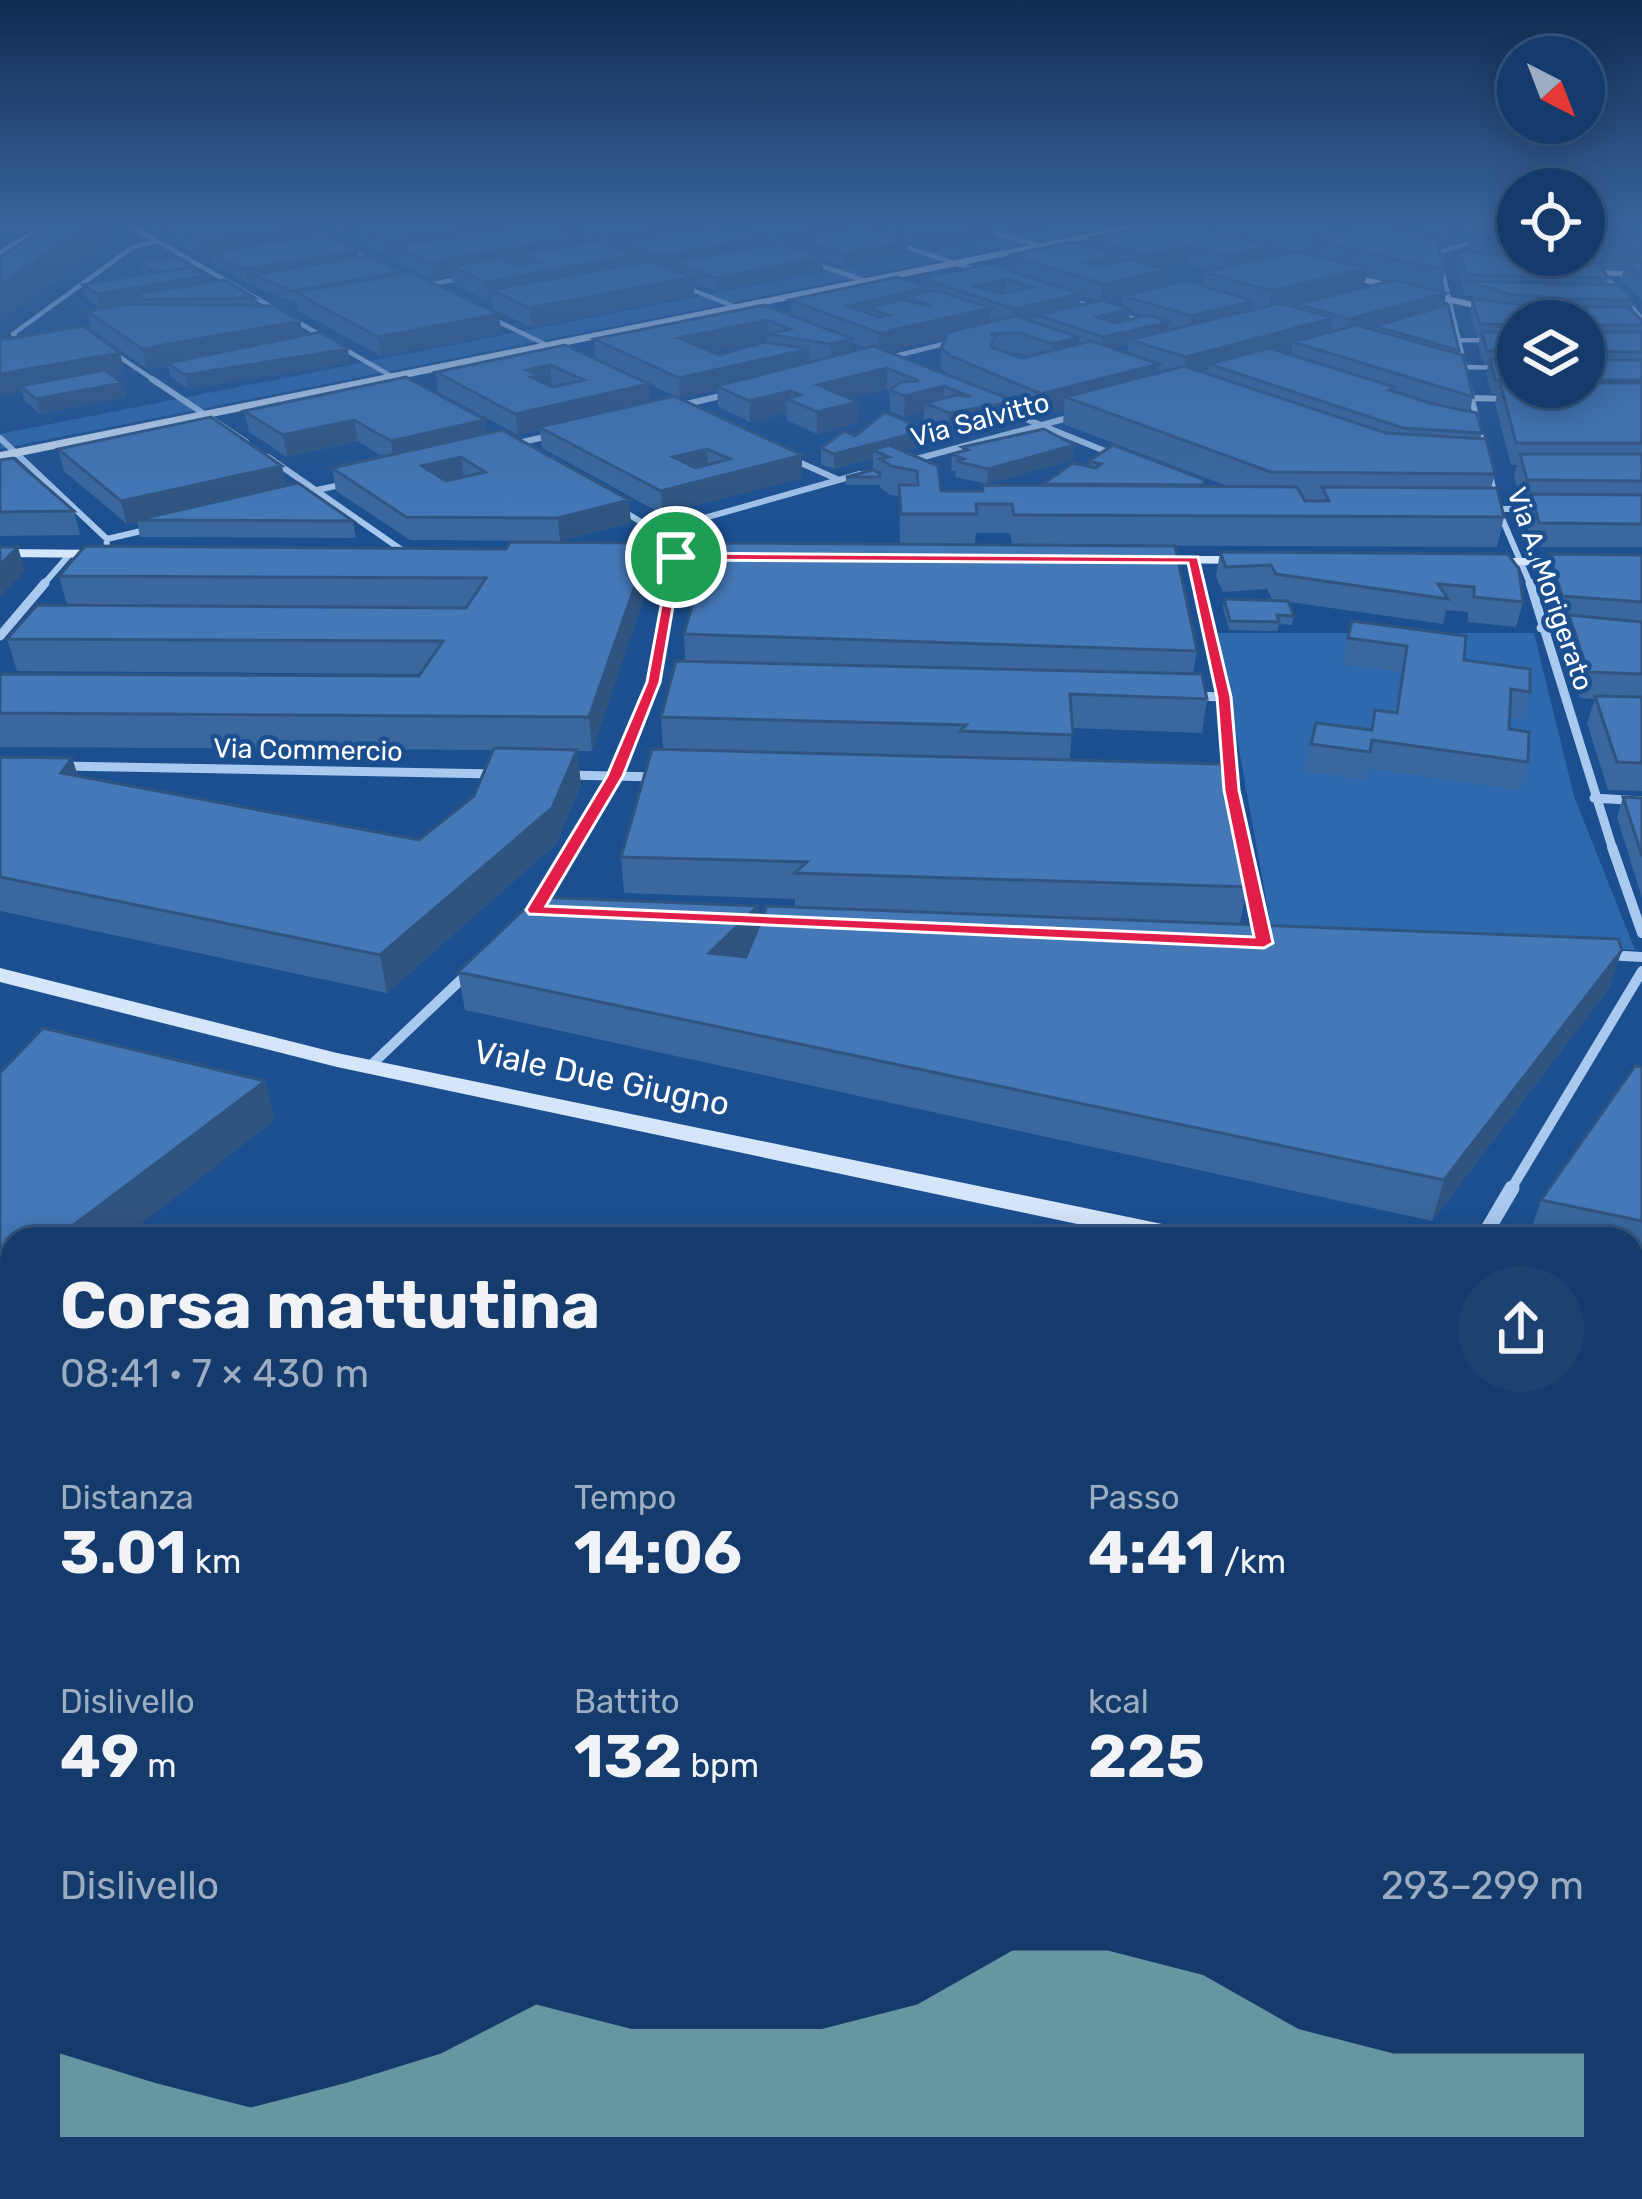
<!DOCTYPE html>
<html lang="it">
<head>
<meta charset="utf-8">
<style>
	body { margin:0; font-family:Rubik,sans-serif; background:#1d4271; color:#f1f3f6; height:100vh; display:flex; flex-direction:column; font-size:45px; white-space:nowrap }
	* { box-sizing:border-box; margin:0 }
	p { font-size:39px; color:#9dadc1 }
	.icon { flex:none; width:66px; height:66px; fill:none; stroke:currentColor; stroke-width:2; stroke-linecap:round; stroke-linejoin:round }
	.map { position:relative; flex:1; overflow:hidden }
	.details { position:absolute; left:0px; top:1227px; width:1644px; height:972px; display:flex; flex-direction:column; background:#143b6b; border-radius:36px 36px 0 0; box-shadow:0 6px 30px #0003,0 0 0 3px #33557e }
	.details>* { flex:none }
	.needle { width:78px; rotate:138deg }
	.fabs { position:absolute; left:1497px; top:36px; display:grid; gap:24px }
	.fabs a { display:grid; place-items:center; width:108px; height:108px; border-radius:50%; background:#143b6b; box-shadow:0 6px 30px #0003,0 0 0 3px #33557e; font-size:60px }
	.pin { position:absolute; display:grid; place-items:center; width:102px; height:102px; color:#fff; margin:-51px; border:6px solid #fff; border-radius:50%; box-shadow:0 3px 12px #0007 }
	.round { display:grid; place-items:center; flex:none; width:126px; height:126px; border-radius:63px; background:#1d4271 }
	.overview { display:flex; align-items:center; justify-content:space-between; height:204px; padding:0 60px }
	h1 { font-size:66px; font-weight:700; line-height:90px }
	.stats { display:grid; grid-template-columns:repeat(3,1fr); gap:18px; height:204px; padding:12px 60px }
	.stats div { display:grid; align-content:center }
	.stats b { font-size:60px; font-weight:700 }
	.stats small { font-size:33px; font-weight:400 }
	.stats p { font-size:33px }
	.chart { height:336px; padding:24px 60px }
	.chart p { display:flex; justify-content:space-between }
	.chart svg { width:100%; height:216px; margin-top:12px; fill:#8bbbb9; opacity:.7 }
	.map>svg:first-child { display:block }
	.green { fill:#2e69ad }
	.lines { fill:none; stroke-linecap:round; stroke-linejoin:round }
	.street-far4 { stroke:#a9c9ee; stroke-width:4.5 }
	.street-far3 { stroke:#a9c9ee; stroke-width:6 }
	.street-far2 { stroke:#a9c9ee; stroke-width:9 }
	.street-far1 { stroke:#a9c9ee; stroke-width:10 }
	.street { stroke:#a9c9ee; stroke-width:15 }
	.secondary { fill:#d6e6fa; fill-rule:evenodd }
	.wall { fill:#3a679d; fill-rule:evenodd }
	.shaded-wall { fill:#305480 }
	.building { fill:#4478b7; stroke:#305480; stroke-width:3; fill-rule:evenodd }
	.route { fill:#e11d48; stroke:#fff; stroke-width:3; fill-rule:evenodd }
	.labels { text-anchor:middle; stroke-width:9; stroke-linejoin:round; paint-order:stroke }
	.far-street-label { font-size:27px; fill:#fff; stroke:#1b4f8f }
	.street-label { font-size:33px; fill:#fff; stroke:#1b4f8f }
</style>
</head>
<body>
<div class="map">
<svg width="1642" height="2199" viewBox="0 0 1642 2199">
	<rect width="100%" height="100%" fill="#1b4f8f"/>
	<path class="green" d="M1077,222l38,4 -1115,223v-15z
		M1158,222h146l64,16 -81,21z
		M1218,633h316l40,163 61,154 -362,-12z"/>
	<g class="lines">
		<path class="street-far4" d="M124,222l274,158
			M290,222l87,41
			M692,222l44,15
			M959,222l89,26
			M1434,222l49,11
			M0,229l68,-7
			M896,244l90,29
			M812,263l60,20
			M1602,272l40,47
			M420,286l45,-8
			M682,286l59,23
			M1068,299l118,35
			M487,316l68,33
			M1458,340l60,1
			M25,348l-12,-14 120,-87 24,-6
			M109,350l48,32
			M883,359l73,-18
			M1459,367l59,1
			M1465,367l-27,-115 40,-11"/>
		<path class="street-far3" d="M152,379l94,63
			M1469,387l29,122 33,77
			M1472,398l40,1
			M678,406l51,-12
			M1001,409l114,46
			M0,438l107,101
			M509,445l44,-10
			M268,457l141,98
			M792,459l47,21
			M909,461l166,-45
			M299,494l50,-11
			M618,508l81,49
			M1493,509h46
			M658,531l202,-57
			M106,554l1,-15 43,-10
			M1194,559l6,27
			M42,586l28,-32
			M671,586l5,-29"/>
		<path class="street-far2" d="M1199,583l25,114 8,93 13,60
			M1530,583l83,267
			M1541,628l40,3
			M0,636l45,-53
			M1194,696l30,1
			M61,766l436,8
			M565,775l94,2
			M1594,798l48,3
			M570,850l45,-74 38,-93 18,-100"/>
		<path class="street-far1" d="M1244,847l19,89
			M1612,847l30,86
			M536,908l36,-61
			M1607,955l35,2
			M369,1067l100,-95
			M1510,1191l132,-220"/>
		<path class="street" d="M1482,1239l30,-51"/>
		<path class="secondary" d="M47,222h12l-59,35v-7z
			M1145,222l45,10 -5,3 -36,-8 -1149,233v-8z
			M1569,268l73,4v6l-69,-5z
			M1335,270l164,38 5,3 -5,3 -168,-39z
			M0,549l112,1 7,4 -7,4 -112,-1z
			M615,553h121l7,4 -7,4 -116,-1 -7,-4z
			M1143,556h109l7,4 -7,4 -104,-1 -5,-1z
			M1479,558h163v8l-158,-1 -7,-4z
			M0,968l337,85 854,177 9,3 4,6h-56l-811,-172 -337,-85z
			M1632,1334l10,3v20l-10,-3z"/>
	</g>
	<path class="wall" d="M141,222h169l5,2 1,12 43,22 42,14v2l98,40 2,19 -120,23 -83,-45 -1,-8 -41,-15 -1,-7 -8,1 -32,-18 -2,-6 -8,1 -35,-20 -1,-5 -6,1z
		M315,222h393l1,9 3,2 33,-1v-7l-15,3 -16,-6h354l-56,11 -17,-5 -1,8 -64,13 -22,-7v11l-64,13 -21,-7v11l-107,21 -23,-9 1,13 -162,32 -39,-18 -1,-9 -4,1 -35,-17 -1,-8 -18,4 -35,-16 -1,-7 -7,1 -35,-16 -1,-6 -7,1zM886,227v7l-14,-4zM763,238l14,5 -14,3zM801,243v7l-14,-5z
		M1169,222l103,34 37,-2 2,-14 53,-15 -14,-3h78v3l-26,7 12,3 1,-4 48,2 -6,2 -1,5 -9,5 -10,-3 8,28 -4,22 3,14 -78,21 7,2 1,-3 85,24 -1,4 15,43 -3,14 12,22 -2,6 15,35 -4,14 13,29 -7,30 -485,-2 -2,-12h-34l-1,11h-75l-1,-48 -9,-1 -10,-8v-2h-34v-8l27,-7v-11l-39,10 -13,-5v-16l34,-12 72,-6v15l-24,6 38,40h41v-6l60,1 47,-19v-6l115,25h23l-164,-62 1,-15 -24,6 -25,-11 -2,18 -65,13 -24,-10v-13l-20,5 -14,-6v-21l-3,-1 -38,9 9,25 -41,11 -30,-14v-7l-37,9 -32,-15 -1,-17 -37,8 122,57v23l-140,36 -120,-66 -2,-18 -22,5 -80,-43 -2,-20 159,-13 -1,-20 196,-24v-15l132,-14v-8l86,-7 1,-16 79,-8 1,-9zM1186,263l24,7 -6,2 -1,14h-39l-1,-17zM1366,276l23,5 -92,23 -1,3 -7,-2 75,-18zM1081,296l17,5 -18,4zM1123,297l-1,10 -17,-6zM1130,311l16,5 -17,4zM946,338l-5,10v20l8,8 -63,-25zM766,340v2l-47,13 -8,-3zM853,343l14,5 -14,4zM1128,345l-1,8 -14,-5zM1292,348l-1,7 -12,-4zM1009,353h11l9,3 -7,2zM649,384l25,12 -24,5z
		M1447,222h71v33h66v-33h58v78l-21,-21 2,-8 -20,-2 5,9 -2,6 28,16 -2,9 10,12v226h-109l-8,-30 4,-14h-8l-7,-27 3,-11h-6l-16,-61 2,-10h-5l-6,-20 2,-9h-4l-6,-20 2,-7h-3l-7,-26 2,-13 12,1 -21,-6 1,-7 -9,-22 3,-13 72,6 -64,-10 5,-21zM1518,321h66v66h-66z
		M139,263l55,7 12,6 1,7 48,15 2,8 43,15 3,15 47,27 -162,26 -17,-12 -3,-11 -21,3 -55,-39 -5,-19 51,-6 -1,-4 -37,6 -14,-9 -3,-13 65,-11 -7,-5z
		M0,340l120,13 5,20 -13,2 10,8 4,14 -86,17 -16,-14 -2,-8 -22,4z
		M244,411l241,9 1,14 145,89 -71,18 -150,-1 -74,-49 -4,-23 51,-11 -25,-16 -71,16 -38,-25z
		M1074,445l-1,15 -86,24 -32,-7 1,-6 -5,-1 1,-16 10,-3v-4z
		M58,449l224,17 4,20 67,35 3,17 -216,-1 -3,-15 -10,2 -63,-53z
		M0,460l74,51 6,24 -80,1z
		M650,543l2,31 -60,177h-15l4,34 -25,59 -169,149 -387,-82v-154l72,1 6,18 341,64 55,-44 20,-46 -494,-3v-73l419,2 2,-2 -404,-3 -10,-32 60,-34 -8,-29 447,-27z
		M1220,552l288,2 15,48 -7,25 -48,-5v-10l-22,-2 -3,14 -154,-22 5,14 -2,9 -13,-1 -1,7 -49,-1 -6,-22 1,-9 59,2 -11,-2 -5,-10 -44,3 -7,-15z
		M1549,554l93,1v236l-34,-1 -21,-67 8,-24 -15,-1 -18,-58 5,-18 -12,-1 -12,-42z
		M1352,621l112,39 66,32 -8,27 -12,-2 -1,12 19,33 -8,28 -154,-22 -2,12 -59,-9 6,-27 60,-14 24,-17 6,-41 -58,-8z
		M684,634l513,17 -4,23 14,25 -5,34 -130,-5 -2,32 177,127 -7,37 382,26 -13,38 -177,233 -967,-211 -7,-38 300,-66 1,20 36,-19v-8l-171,-6 -3,-36 42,-108 -2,-32 24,-55z
		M1623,797l19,1v100l-25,-81z
		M1642,1067v198l-10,-2v-24h-104l13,-39z
		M1642,1429v770h-80l-34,-12h104z"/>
	<path class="shaded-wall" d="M91,222h14l5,20 -110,80v-37z
		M166,222l3,12 -6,1 -2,-12z
		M346,222h96l-89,3 2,11 -7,1z
		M503,222h30l1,12 -138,12 2,11 -7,1 -2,-17z
		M558,222h48l-37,1v5l-11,2z
		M694,222h14l1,9 -89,11 1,5 -13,2 -1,-12z
		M730,222h15v3l-15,3z
		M849,222v12l-48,5v4l-16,3 -1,-12z
		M869,222h43l-26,1v4l-17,3z
		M1012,222h56l-56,11z
		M1401,222h27v3l-29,8z
		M315,224l2,17 -105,11 1,6 -8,1 -4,-18z
		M995,225l-1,11 -64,13 1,-12z
		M1464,227l-1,6 -6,2 -1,5 -9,5 1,-13z
		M582,236l2,17 -63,1 1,10 -54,10 -17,-8 1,10 -18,4 -2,-18z
		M763,238v12l-90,12 1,4 -14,3v-13z
		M908,241v12l-64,13v-12z
		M1188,246l-2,17 -42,10 2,-18z
		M1274,246l-3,17 -47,11 2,-18z
		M358,251l2,12 -107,12 2,6 -8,1 -3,-13z
		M635,255l1,18 -145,17 1,10 -4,1 -2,-19z
		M1118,255l-2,18 -30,-11z
		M823,257v13l-107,21 -1,-13z
		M194,267l1,6 11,3 3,13 -73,5 1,7 -37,6 -3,-13z
		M1368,268l-4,19 -94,23 2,-19z
		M1166,270l-2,18 -63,14 2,-18z
		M693,277l1,18 -162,32 -2,-19z
		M1006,279v13l-26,5 -6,-11z
		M927,287v17l-22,-7v14l-37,-3v13l-20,-15z
		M1446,293l-2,13 -98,27 3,-14z
		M1081,294l-1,13 -43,8v2l-24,5 1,-13z
		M1254,301l-2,13 -63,16 2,-14z
		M991,308l-1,20 -111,25v-20z
		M1130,309l-1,14 -33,8 1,-14z
		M499,314l2,19 -120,23 -3,-19z
		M1333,318l-4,19 -36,5 -1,6 -73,19 -10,-3v6l-26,7 3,-20z
		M768,320l-2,20 -86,18 -1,-20z
		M300,321l4,20 -137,22 1,3 -21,3 -5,-20z
		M1169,322l-2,13 -38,5 -1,5 -26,6 1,-14z
		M1079,337l-1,20 -27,7 2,-20z
		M853,339v20l-22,5v-20z
		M348,349l2,14 -162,26 -3,-14z
		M809,349v20l-92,17v4l-37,8 -1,-20z
		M120,353l5,20 -99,18 -6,-5 2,6 -22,4v-22z
		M1159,364l-2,20 -92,13 -1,12 -24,6 1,-21z
		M550,365l2,20 -11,3 -14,-18z
		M887,368v21l-69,17v-21z
		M122,383l4,14 -86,17 -4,-15z
		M649,384l2,21 -112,22 1,3 -22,5 -3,-21z
		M944,386l-1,21 -18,-4 -1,9 -20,5 1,-21z
		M790,391v9l-3,-1v14l-37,9 -1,-21z
		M1015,401l-2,21 -65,13 1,-22z
		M858,402v21l-41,11v-22z
		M354,420l4,21 -71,16 -4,-22z
		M485,420l2,22 -93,21 -3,-22z
		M927,430v15l-41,10 -13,-5v9l-39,10v-15z
		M1074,445l-1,15 -86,24 1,-15z
		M707,449l1,22 -34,9 -1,-23z
		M802,455v23l-140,36 -1,-23z
		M461,457l3,23 -39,9 -3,-23z
		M282,466l4,22 -150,32 1,2 -10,2 -6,-23z
		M629,500l2,23 -71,18 -2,-23z
		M650,543l2,31 -60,177 -3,-34z
		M18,547l7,24 -25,26v-32z
		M577,750l4,35 -25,59 -169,149 -7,-38z
		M72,758l11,35 -22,-20z
		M758,906l1,37 -49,48 -1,-38z
		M1622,950l-13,38 -177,233 12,-41z
		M265,1081l10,39 -153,119h-67z
		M12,1271v54l-12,9v-54z"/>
	<path class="building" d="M53,222h38l-91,63v-28z
		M167,222h143l5,2 -114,17z
		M369,222h134l-114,19 -36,-16z
		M541,222h6l35,14 -150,26 -36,-16z
		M574,222h120l-87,15 -38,-14z
		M750,222h99l-65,12z
		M892,222h94l9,3 -64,12 -45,-14z
		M1169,222h7l98,24 -48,10 -38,-10 -42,9 -57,-17z
		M1488,222h30v12l-47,-7z
		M1584,222h8l13,4 -12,9 49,5v9l-58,-5z
		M1609,222h33v6l-31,-3z
		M1448,224l16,3 -16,5 10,2 -10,4 -33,-7z
		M1367,225l69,14 9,31 -134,-30z
		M864,227l44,14 -64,13 -43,-15z
		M699,228l13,5 25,-4 26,9 -103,18 -40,-14z
		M324,234l34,17 -114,18 -32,-17z
		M597,241l38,14 -149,27 -35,-16 49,-8 18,7 21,-3 -18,-8z
		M1072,242l46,13 -32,7 13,4 32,-7 35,11 -63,14 -94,-29z
		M779,243l44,14 -108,21 -42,-16z
		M1296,251l72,17 -96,23 -68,-19z
		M1458,252l142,12 8,14 -141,-3z
		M367,256l34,16 -109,19 -39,-16z
		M177,257l17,10 -38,6 -17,-10z
		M650,261l43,16 -163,31 -39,-18z
		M1626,261l16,1v15z
		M988,264l93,30 -67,15 -92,-31zM1006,279l26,8 -32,7 -26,-8z
		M190,267l16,9 -109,18 -14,-9z
		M411,273l88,41 -121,23 -83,-45z
		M897,277l30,10 -79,19 30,11 10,-2 -20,-7 34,-8 29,6 -26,-9 31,-7 55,18 -112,25 -89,-33z
		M225,280l30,18 -111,2 -8,-6z
		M1394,280l52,13 -97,26 -52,-15z
		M1186,281l68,20 -63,15 -68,-20z
		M1466,281l151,4 17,15 -64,-1 -61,-5z
		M1472,299l60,7 97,1 13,14v4h-58v-4h-66v4l-38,-1z
		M1102,300l28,9 -33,8 18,6 34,-8 20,7 -66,15 -66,-22z
		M1280,303l53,15 -147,39 -57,-17z
		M126,304l148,2 26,15 -158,28 -55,-38z
		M764,305l89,34 -22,5 -65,-10 24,-5 -22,-9 -89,18 40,17 46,-13 44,7 -130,29 -85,-39z
		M1448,305l11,45 -85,-24z
		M1014,316l65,21 -26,7 -32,-11 -31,1 5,1 -4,12 31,11 69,-17 68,23 -118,30 -90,-38 -10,-8 7,-16z
		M1356,325l107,30 10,42 -180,-55z
		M83,326l37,27 -120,21v-34z
		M320,332l28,17 -163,26 -18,-12z
		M1482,332h36v19h-31z
		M1584,332h58v20l-58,-1z
		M565,345l84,39 -134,30 -79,-42zM550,365l34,15 -31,7 -21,-10 8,-1 -13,-6z
		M873,346l142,55 -66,12 -24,-10 32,-8 14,2 -27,-11 -39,10 -15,-6 11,-8 18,-1 -32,-13 -69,17 40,17 -41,10 -30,-13 13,-4 -10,-4 -41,10 -32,-15z
		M1269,348l126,39 -6,3 41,13 47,10 5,20 -79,-5 -194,-64z
		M1490,360h28v20h-23z
		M1584,360h58v20h-58z
		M1184,366l202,67 100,6 9,35 -224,-2 -206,-75z
		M105,370l17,13 -86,16 -16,-13z
		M406,377l79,43 -94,21 -37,-21 -71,15 -39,-24z
		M1500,383h18v4h66v-4h58v60h-126z
		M674,396l128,59 -141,36 -122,-64zM707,449l23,10 -34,9 -23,-11z
		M885,412l42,18 -93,24 -13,-6 23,-17 11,5z
		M211,417l71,49 -161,35 -63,-52z
		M1044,429l30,16 -86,24 -32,-8 8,-2 -12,-5 16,-4 -6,-3z
		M502,430l127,70 -71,18 -152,-1 -74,-49zM461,457l24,15 -39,9 -24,-15z
		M889,445l49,21 3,25h42l-1,-6 315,2 8,14h24l-7,-14 175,1 7,29 -490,-2 -2,-11h-36l1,10h-76l-2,-29h19l-1,-14 -26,-5 -11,-7 9,-2 -16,-7z
		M1113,445l92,35 -3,5 -159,-1 30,-21 23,5 5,-4 -12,-3z
		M1520,454h122v27l-115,-1z
		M13,458l61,53 -74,1v-52z
		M873,470l7,3v4h-34z
		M298,483l55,38 -217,-1z
		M1531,494l111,1v29l-103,-1z
		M510,542l140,1 -61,174 -589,-4v-39l419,2 24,-35 -436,-2 30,-34 429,3 20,-30 -427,-2 26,-30 421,3z
		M710,543l465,3 22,105 -513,-17z
		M0,547h18l-18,18z
		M1220,552l288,2 11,15 4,33 -49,-5v-10l-36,-3 10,15 -172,-25 -5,-9 -45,2z
		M1549,554l93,1v47l-80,-6z
		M1224,599l64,2 6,15 -17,-1 2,7 -49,-1z
		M1569,615l73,7v52l-54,-2z
		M1352,621l114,15 -2,24 66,9v23l-19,-3 -2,40 20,3 -1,30 -156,-22 -2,12 -59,-8 5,-21 56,7 3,-20 22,3 10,-67 -59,-8z
		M676,661l526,13 5,25 -137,-5 3,41 -113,-4 6,-6 -305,-8z
		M1595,696l47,1v66l-25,-1z
		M494,748l83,2 -25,58 -172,147 -380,-78v-120l72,1 -11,15 358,67 55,-44z
		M652,749l569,15 26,123 -452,-14 12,-11 -186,-5z
		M1623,797l19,1v58z
		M537,897l221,9 -49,47 37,4 21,-51 851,33 4,11 -178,230 -986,-208z
		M43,1028l222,53 -210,158h-43v32l-12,9v-207z
		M1635,1066l7,1v154l-101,-21z
		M1632,1426l10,3v763l-15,-5h5z"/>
	<linearGradient id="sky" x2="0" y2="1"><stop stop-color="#0f2b4f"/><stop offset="0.42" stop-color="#39639b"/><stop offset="1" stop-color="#39639b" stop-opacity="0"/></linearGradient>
	<rect width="1642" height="530" fill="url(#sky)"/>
	<path class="route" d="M676,553l522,4 33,140 8,93 34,153 -9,5 -735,-34 -3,-4 81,-134 40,-94 23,-125zM681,560l507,3 29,134 7,93 30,147 -708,-31 77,-130 37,-94z"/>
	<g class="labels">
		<g class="far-street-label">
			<text transform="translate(980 420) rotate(-15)" y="9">Via Salvitto</text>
			<text transform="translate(1550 589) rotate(71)" y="9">Via A. Morigerato</text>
			<text transform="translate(308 750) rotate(1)" y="9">Via Commercio</text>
		</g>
		<g class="street-label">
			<text transform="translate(602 1077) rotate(12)" y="12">Viale Due Giugno</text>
		</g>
	</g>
</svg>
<div class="fabs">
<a><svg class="needle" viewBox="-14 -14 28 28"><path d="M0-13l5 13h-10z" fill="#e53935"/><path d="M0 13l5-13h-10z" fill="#9dadc1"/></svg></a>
<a><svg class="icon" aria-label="locate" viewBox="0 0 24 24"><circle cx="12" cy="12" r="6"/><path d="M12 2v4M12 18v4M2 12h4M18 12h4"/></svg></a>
<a><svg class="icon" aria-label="layers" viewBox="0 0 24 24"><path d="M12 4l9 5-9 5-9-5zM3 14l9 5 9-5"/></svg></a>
</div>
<div class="pin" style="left:676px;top:557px;background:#1e9e55"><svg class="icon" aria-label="arrive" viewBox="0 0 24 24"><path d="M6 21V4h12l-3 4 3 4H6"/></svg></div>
<section class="details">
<div class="overview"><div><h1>Corsa mattutina</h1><p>08:41 · 7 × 430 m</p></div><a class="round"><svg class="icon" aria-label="share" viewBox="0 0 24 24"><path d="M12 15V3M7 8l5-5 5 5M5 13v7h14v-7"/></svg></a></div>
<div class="stats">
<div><p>Distanza</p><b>3.01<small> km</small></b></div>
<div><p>Tempo</p><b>14:06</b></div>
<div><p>Passo</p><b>4:41<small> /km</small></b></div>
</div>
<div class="stats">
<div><p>Dislivello</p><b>49<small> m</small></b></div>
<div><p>Battito</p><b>132<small> bpm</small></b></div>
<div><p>kcal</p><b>225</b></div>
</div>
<div class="chart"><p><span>Dislivello</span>293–299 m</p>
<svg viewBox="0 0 160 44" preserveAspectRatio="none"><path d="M0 44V27L10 33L20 38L30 33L40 27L50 17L60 22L70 22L80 22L90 17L100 6L110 6L120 11L130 22L140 27L150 27L160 27V44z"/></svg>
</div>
</section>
</div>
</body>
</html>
